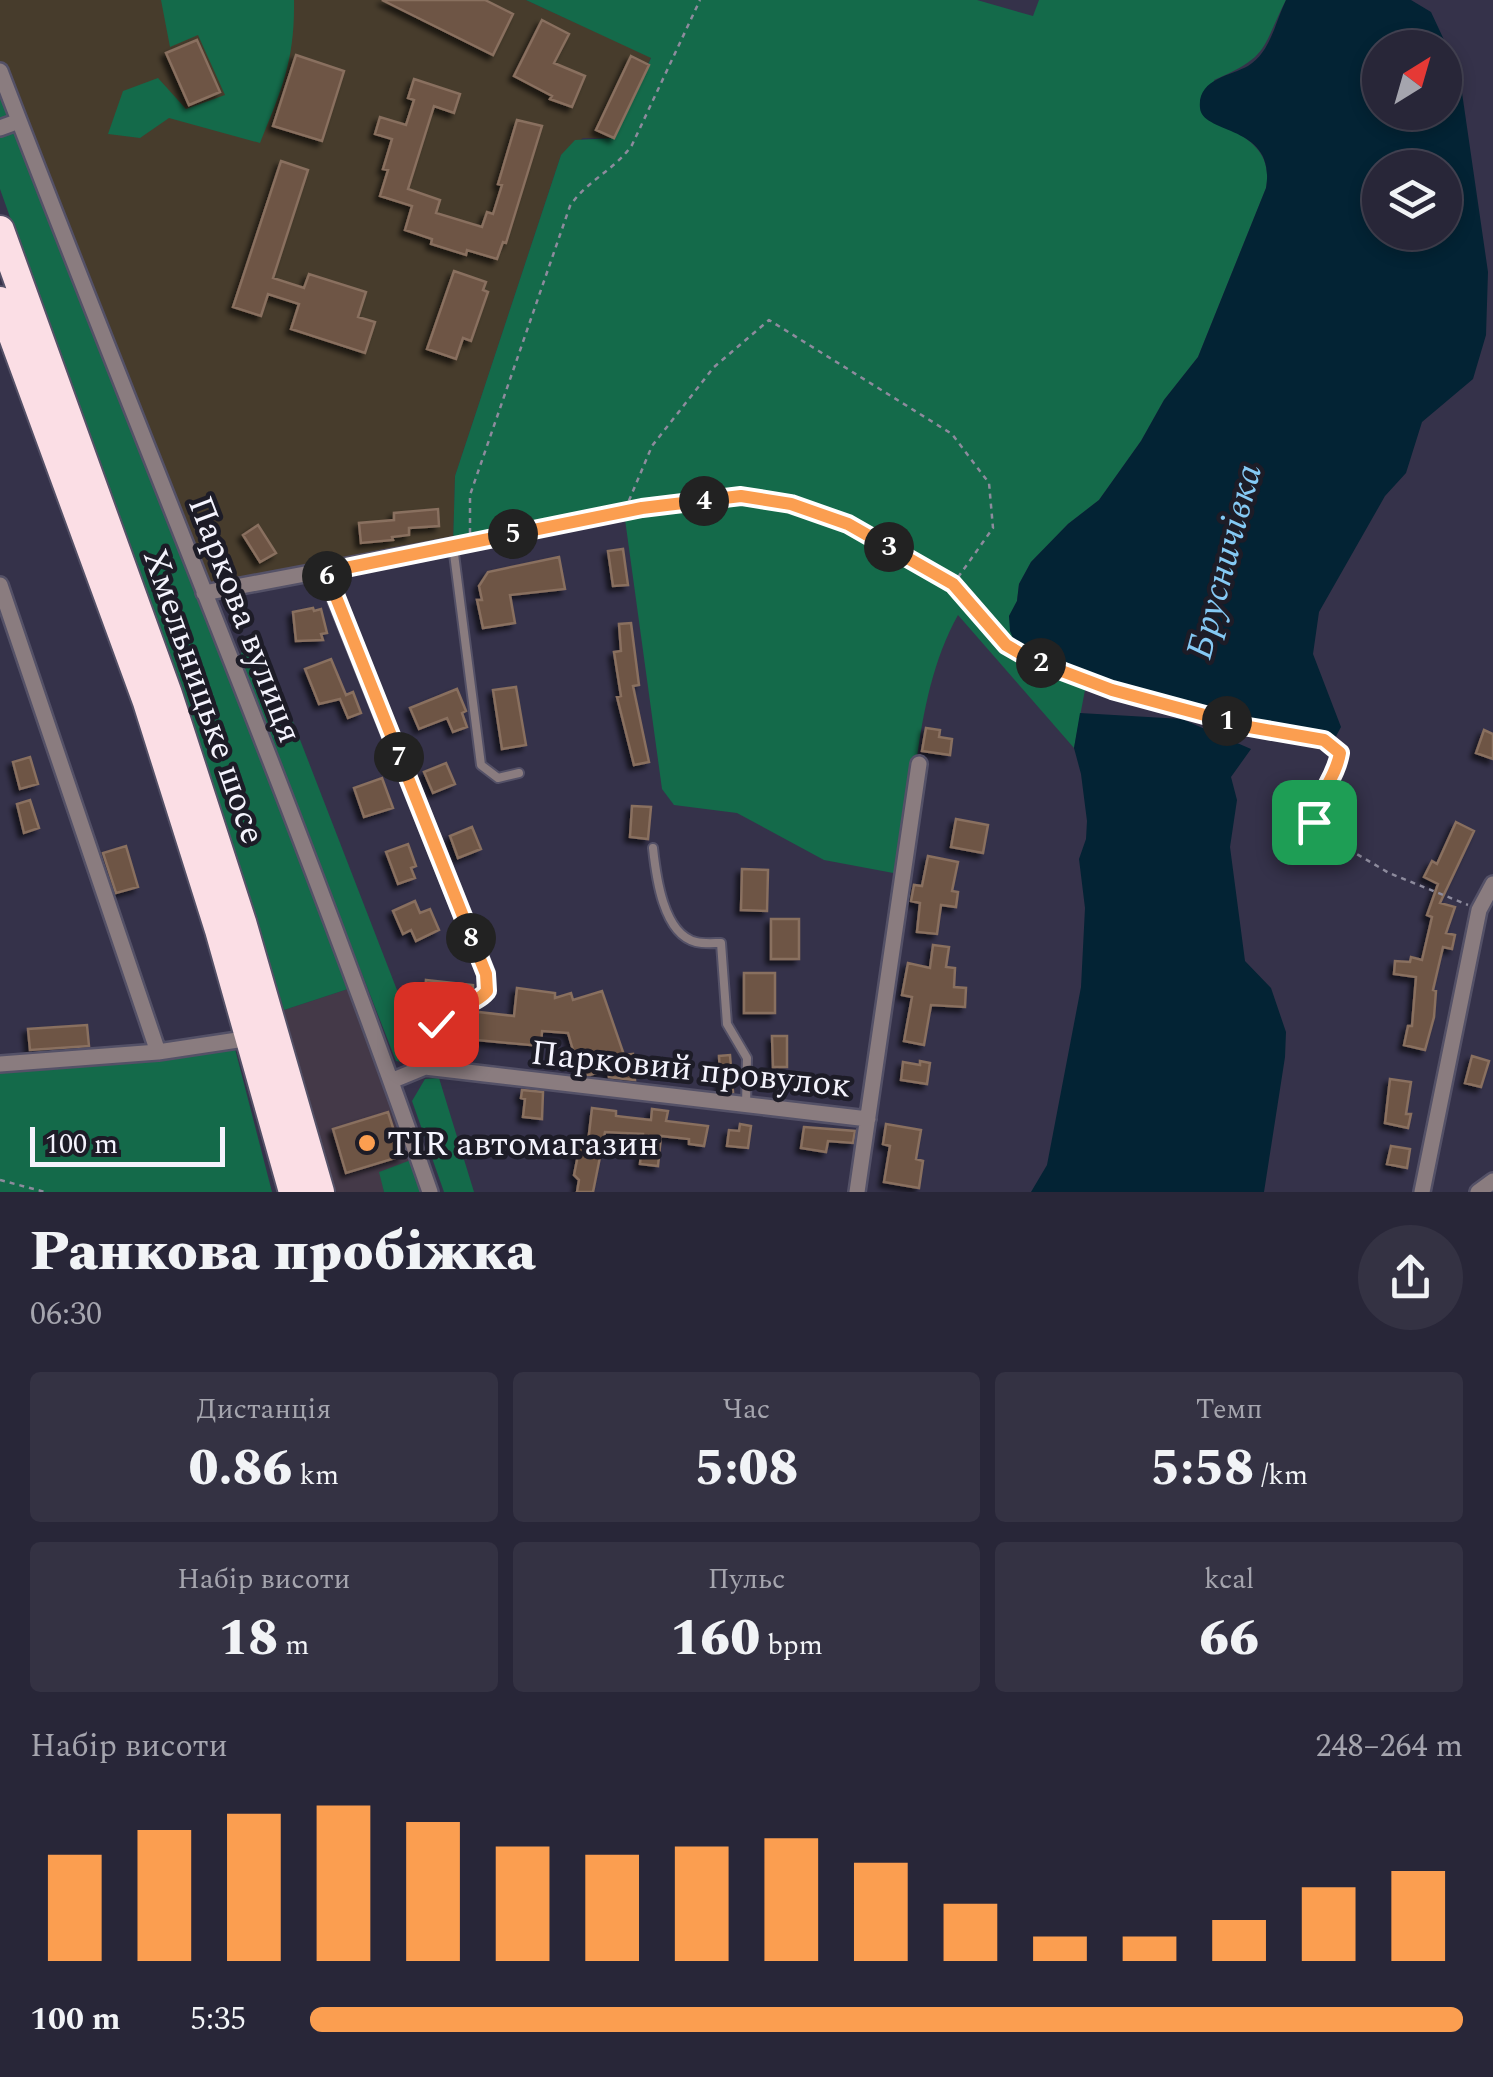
<!DOCTYPE html>
<html lang="uk">
<head>
<meta charset="utf-8">
<style>
	body { margin:0; font-family:Spectral,serif; background:#343243; color:#f1f3f6; height:100vh; display:flex; flex-direction:column; font-size:38px; white-space:nowrap }
	* { box-sizing:border-box; margin:0 }
	p { font-size:32px; color:#a5a5ae }
	.icon { flex:none; width:55px; height:55px; fill:none; stroke:currentColor; stroke-width:2; stroke-linecap:round; stroke-linejoin:round }
	.map { position:relative; height:1192px; overflow:hidden }
	.drawer { display:flex; flex-direction:column; background:#282638; flex:1 }
	.drawer>* { flex:none }
	.needle { width:65px; rotate:37deg }
	.controls { position:absolute; left:1362px; top:30px; display:grid; gap:20px }
	.controls a { display:grid; place-items:center; width:100px; height:100px; border-radius:50%; background:#282638; box-shadow:0 5px 15px #0003,0 0 0 2px #444353; font-size:50px }
	.scale { position:absolute; left:30px; bottom:25px; width:195px; box-sizing:border-box; padding-left:10px; border:5px solid #f4f3fd; border-top:0; font-size:28px; line-height:35px; white-space:nowrap; color:#f4f3fd; -webkit-text-stroke:8px #1d1c27; paint-order:stroke }
	.pin { position:absolute; display:grid; place-items:center; width:85px; height:85px; color:#fff; margin:-42px; border-radius:20px; box-shadow:0 5px 15px #0006 }
	.km { position:absolute; width:50px; height:50px; margin:-25px; border-radius:50%; background:#222; color:#fff; font-size:28px; line-height:50px; text-align:center }
	.round { display:grid; place-items:center; flex:none; width:105px; height:105px; border-radius:52px; background:#343243 }
	.headline { display:flex; align-items:center; justify-content:space-between; height:170px; padding:0 30px }
	h1 { font-size:55px; font-weight:800; line-height:75px }
	.stats { display:grid; grid-template-columns:repeat(3,1fr); gap:15px; height:170px; padding:10px 30px }
	.stats div { display:grid; align-content:center; border-radius:10px; background:#343243; text-align:center }
	.stats b { font-size:50px; font-weight:800 }
	.stats small { font-size:28px; font-weight:400 }
	.stats p { font-size:28px }
	.chart { height:280px; padding:20px 30px }
	.chart p { display:flex; justify-content:space-between }
	.chart svg { width:100%; height:180px; margin-top:10px; stroke:#fb9e50; stroke-width:6 }
	ul { padding:0 30px; list-style:none; font-size:32px }
	li { display:grid; grid-template-columns:160px 120px 1fr; align-items:center; height:75px }
	li i { height:25px; border-radius:12px; background:#fb9e50 }
	.map>svg:first-child { display:block }
	.commercial { fill:#443948 }
	.industrial { fill:#473c2c }
	.green { fill:#146a4a }
	.water { fill:#032334; fill-rule:evenodd }
	.lines { fill:none; stroke-linecap:round; stroke-linejoin:round }
	.stream { stroke:#032334; stroke-width:4 }
	.building { fill:#6e5545; stroke:#896f5f; stroke-width:2.5; filter:url(#shadow) }
	.lane-casing { stroke:#545167; stroke-width:12 }
	.street-casing { stroke:#545167; stroke-width:20 }
	.highway-casing { stroke:#545167; stroke-width:32 }
	.path { stroke:#8d8b9d; stroke-width:2.5; stroke-dasharray:5 5; stroke-linecap:butt }
	.lane { stroke:#8a7c7f; stroke-width:8 }
	.street { stroke:#8a7c7f; stroke-width:15 }
	.highway { stroke:#fbdee5; stroke-width:28 }
	.route-casing { stroke:#fff; stroke-width:20 }
	.route { stroke:#fb9e50; stroke-width:12 }
	.poi-dot { fill:#fb9e50; stroke:#1d1c27; stroke-width:4 }
	.labels { text-anchor:middle; stroke-width:9; stroke-linejoin:round; paint-order:stroke }
	.street-label { font-size:35px; fill:#f4f3fd; stroke:#1d1c27 }
	.poi-label { font-size:35px; fill:#f4f3fd; stroke:#1d1c27; text-anchor:start }
	.water-label { font-size:38px; font-style:italic; fill:#85c9f4; stroke:#1d1c27 }
</style>
</head>
<body>
<div class="map">
<svg width="1493" height="1192" viewBox="0 0 1493 1192">
	<defs>
		<filter id="shadow"><feDropShadow dx="-4.5" dy="4.5" stdDeviation="2.5" flood-color="#0009"/></filter>
	</defs>
	<rect width="100%" height="100%" fill="#35324a"/>
	<path class="commercial" d="M348,989l63,172 -31,11 4,20h-52l-48,-182z"/>
	<path class="industrial" d="M0,0h526l125,57 -37,81h-31l-22,17 -106,321 -2,70 -249,47 -204,-522z"/>
	<path class="green" d="M161,0h133c1,60 -12,89 -34,143l-91,-25 -29,20 -32,-4 15,-43 35,-13 28,31 39,-14 -27,-60 -28,12z
		M526,0h451l56,16 6,-16h247c-25,49 -16,56 -72,80l14,48c26,13 44,29 38,60l-68,169 -34,43 -23,41 -42,59 -31,24 -37,38 -12,22 -2,17 -8,15 6,27 11,9 62,22 -14,74 -116,-133c-42,75 -43,176 -54,260l-80,-15 -87,-47 -63,-8 -12,-16 -38,-277 -171,34 2,-70 106,-321 14,-15 39,-2 37,-80z
		M0,71l430,1121h-46l-5,-20 32,-12 -63,-171 -64,21 -30,-98 -101,-293 -153,-430z
		M261,639l160,413 -6,12 -19,-3 -157,-402 6,-15z
		M233,1041l39,151h-272v-128z
		M439,1078l35,114h-30l-32,-91 13,-22z"/>
	<path class="water" d="M1286,0h125l20,12 28,60 29,200 -2,63 -13,44 -51,43 -16,51 -21,23 -66,116 -6,42 28,73 -6,11 -54,-11 -95,-26 -40,-5 -120,-44 -11,-9 -5,-12 -1,-15 8,-15 2,-17 12,-22 37,-38 31,-24 42,-59 23,-41 34,-43 68,-169c11,-64 -64,-53 -66,-80 -3,-29 30,-32 48,-42 23,-14 27,-44 38,-66zM1380,48h65v64h-65zM1380,168h65v64h-65z
		M1080,713l102,6 69,30 -20,28 6,23 -7,47 15,114 26,27 15,44 -1,25 -21,135h-233l16,-27 34,-178 4,-79 -6,-49 7,-20 1,-18 -6,-47 -7,-26z"/>
	<g class="lines">
		<path class="stream" d="M1181,722l6,-25"/>
	</g>
	<path class="building" d="M382,0h103l28,14 -20,41z
		M542,20l27,14 -15,29 31,13 -13,31 -22,-8 2,-3 -38,-20z
		M197,40l23,52 -31,13 -23,-52z
		M296,55l48,16 -22,70 -49,-15z
		M631,56l18,9 -35,73 -18,-8z
		M414,79l46,15 -6,19 -20,-7 -26,83 32,11 -4,13 46,14 5,-15 6,2 9,-29 -4,-1 19,-64 25,6 -36,117 -3,-1 -6,17 -30,-9 -1,5 -35,-11 1,-5 -27,-9 7,-24 -32,-10 8,-26 -5,-1 9,-30 -17,-5 5,-17 26,8 8,-25 -6,-2z
		M281,161l27,9 -35,108 31,10 5,-14 57,18 -8,25 17,5 -10,31 -74,-24 8,-25 -31,-10 -7,22 -28,-9z
		M454,271l32,11 -3,8 5,2 -17,49 -8,-3 -7,21 -29,-10z
		M438,509l1,17 -30,2v7l-17,2 1,3 -32,3 -2,-20 35,-3v-7z
		M258,525l18,28 -16,9 -17,-27z
		M623,549l5,36 -15,1 -5,-35z
		M559,557l6,32 -55,6 5,28 -32,5 -6,-28h5l-3,-14 9,-14z
		M313,608l1,3 7,-2 6,24 -6,1 2,6 -27,1 -3,-29z
		M631,623l8,62 -6,1 16,76 -15,3 -17,-68 4,-1 -7,-44 7,-1 -2,-27z
		M331,659l15,36 7,-3 8,21 -13,5 -8,-19 -21,5 -14,-35z
		M516,687l10,58 -24,4 -9,-59z
		M457,689l9,22 -4,2 5,14 -14,5 -6,-14 -28,11 -9,-21z
		M926,728l14,2 -1,7 13,2 -2,16 -28,-4z
		M1484,730l9,4v25l-17,-6z
		M30,757l8,27 -18,5 -7,-27z
		M446,763l9,21 -22,9 -9,-21z
		M382,778l11,30 -29,9 -10,-29z
		M30,800l9,28 -15,5 -7,-29z
		M632,806l19,1 -3,32 -18,-2z
		M956,819l32,6 -5,28 -32,-6z
		M1456,822l18,9 -34,72 15,4 -9,26 9,2 -3,14 -9,-2 -10,43 3,1 -2,26 -9,33 -21,-5 4,-19h4l4,-49 -22,-3 1,-13 15,1 1,-5 11,3 10,-43 -5,-2 11,-31 -14,-7 8,-16 5,3z
		M472,827l9,22 -23,9 -8,-22z
		M408,844l8,22 -5,2 4,10 -17,6 -12,-32z
		M126,846l12,41 -22,6 -13,-40z
		M928,856l30,6 -6,29 6,1 -2,15 -15,-2 -4,29 -20,-2 3,-29 -9,-2 3,-16 8,1z
		M742,869l26,1 -1,41 -26,-1z
		M415,901l5,12 10,-4 9,21 -23,11 -5,-11 -8,4 -10,-23z
		M771,919h28v40h-28z
		M933,945l16,2 -3,20 9,1 -1,19 12,1 -1,19 -34,-2 -7,40 -20,-4 8,-44 -10,-2 6,-32 22,5z
		M744,973h31v40h-31z
		M426,980l47,5v3l-20,8 -28,-2z
		M517,988l38,5v5l16,-5 2,7 29,-9 22,64 9,-1 2,26 -26,-3 -1,-8 -18,6 -10,-1 -12,-41 -26,-2 -1,15 -76,-7 2,-13 9,1 2,-15 36,4z
		M87,1025l2,21 -59,4 -2,-21z
		M772,1036h15v31h-14z
		M730,1055l3,37 -12,-2 -2,-34z
		M1472,1056l17,5 -8,26 -16,-4z
		M920,1061l10,2 -3,21 -26,-4 2,-18 17,3z
		M1390,1079l21,3 -5,32h5l-3,14 -23,-5z
		M522,1090l21,2 -1,27 -19,-2 2,-18 -4,-1z
		M592,1108l24,3v5l35,4 1,-11 16,2 -2,10 42,5 -4,20 -15,-2v-5l-28,-3 -3,30 -18,-2 3,-30 -38,-2 -12,60h-16l2,-12 -5,-5 4,-20 -5,-1 2,-13 13,2z
		M388,1112l14,44 -56,17 -13,-44z
		M740,1124l11,2 -3,22 -21,-2 2,-16 10,1z
		M886,1124l35,6 -5,29 7,2 -4,27 -35,-6 6,-36 -7,-2z
		M804,1127l51,4 -2,12 -25,-2 -2,11 -25,-4z
		M1391,1146l19,3 -3,19 -20,-4z"/>
	<g class="lines">
		<g class="lane-casing">
			<path id="lane" d="M453,546l28,219 17,13 21,-5
				M653,848c3,28 10,86 43,94 8,2 18,1 25,1l6,81 20,34 -1,48"/>
		</g>
		<g class="street-casing">
			<path id="street" d="M0,71c143,374 299,743 430,1121
				M0,128l19,-7
				M325,572l161,401 1,18c-13,15 -38,12 -49,28 -7,13 -7,34 -13,48
				M0,585l158,467
				M204,593l249,-47
				M0,1064l158,-12 93,-14
				M391,1081l34,-14 443,52
				M857,1192l62,-428
				M1422,1192l57,-282 14,-26
				M1478,1192l15,-11"/>
		</g>
		<g class="highway-casing">
			<path id="highway" d="M0,230l168,464 74,228 78,270
				M0,301l147,401 72,228 74,262"/>
		</g>
		<path class="path" d="M625,510l27,-64 62,-79 55,-47 183,114 37,49 4,45 -39,55
			M470,543v-48l100,-289c16,-25 45,-36 62,-61l68,-145
			M465,544l177,-36 99,-12 50,8 57,20 105,60 53,61 24,14 83,32 136,36 75,13 16,13 -4,20 -20,27 -2,22 7,14 16,11 18,6 34,20 79,32
			M0,1180l45,12"/>
		<use href="#lane" class="lane"/>
		<use href="#street" class="street"/>
		<use href="#highway" class="highway"/>
	</g>
	<g class="lines">
		<g class="route-casing">
			<path id="route" d="M436,1024c12,-20 37,-16 51,-33l-1,-17 -160,-402 316,-64 99,-12 50,8 57,20 105,60 53,61 24,14 82,31 137,37 75,13 16,13c-5,28 -23,40 -26,69"/>
		</g>
		<use href="#route" class="route"/>
	</g>
	<circle class="poi-dot" cx="367" cy="1143" r="10"/>
	<g class="labels">
		<g class="street-label">
			<text transform="translate(246 619) rotate(69)" y="12">Паркова вулиця</text>
			<text transform="translate(205 696) rotate(71)" y="12">Хмельницьке шосе</text>
			<text transform="translate(691 1068) rotate(6)" y="12">Парковий провулок</text>
		</g>
		<g class="poi-label">
			<text x="387" y="1155">TIR автомагазин</text>
		</g>
		<g class="water-label">
			<text transform="translate(1223 561) rotate(-75)" y="13">Брусничівка</text>
		</g>
	</g>
</svg>
<div class="controls">
<a><svg class="needle" viewBox="-14 -14 28 28"><path d="M0-13l5 13h-10z" fill="#e53935"/><path d="M0 13l5-13h-10z" fill="#a5a5ae"/></svg></a>
<a><svg class="icon" aria-label="layers" viewBox="0 0 24 24"><path d="M12 4l9 5-9 5-9-5zM3 14l9 5 9-5"/></svg></a>
</div>
<div class="scale">100 m</div>
<div class="pin" style="left:1314px;top:822px;background:#1e9e55"><svg class="icon" aria-label="arrive" viewBox="0 0 24 24"><path d="M6 21V4h12l-3 4 3 4H6"/></svg></div>
<div class="pin" style="left:436px;top:1024px;background:#d93025"><svg class="icon" aria-label="check" viewBox="0 0 24 24"><path d="M5 12l5 5 9-10"/></svg></div>
<b class="km" style="left:1227px;top:721px">1</b>
<b class="km" style="left:1041px;top:663px">2</b>
<b class="km" style="left:889px;top:547px">3</b>
<b class="km" style="left:704px;top:501px">4</b>
<b class="km" style="left:513px;top:534px">5</b>
<b class="km" style="left:327px;top:576px">6</b>
<b class="km" style="left:399px;top:757px">7</b>
<b class="km" style="left:471px;top:938px">8</b>
</div>
<section class="drawer">
<div class="headline"><div><h1>Ранкова пробіжка</h1><p>06:30</p></div><a class="round"><svg class="icon" aria-label="share" viewBox="0 0 24 24"><path d="M12 15V3M7 8l5-5 5 5M5 13v7h14v-7"/></svg></a></div>
<div class="stats">
<div><p>Дистанція</p><b>0.86<small> km</small></b></div>
<div><p>Час</p><b>5:08</b></div>
<div><p>Темп</p><b>5:58<small> /km</small></b></div>
</div>
<div class="stats">
<div><p>Набір висоти</p><b>18<small> m</small></b></div>
<div><p>Пульс</p><b>160<small> bpm</small></b></div>
<div><p>kcal</p><b>66</b></div>
</div>
<div class="chart"><p><span>Набір висоти</span>248–264 m</p>
<svg viewBox="0 0 160 44" preserveAspectRatio="none"><path d="M5 44V18M15 44V12M25 44V8M35 44V6M45 44V10M55 44V16M65 44V18M75 44V16M85 44V14M95 44V20M105 44V30M115 44V38M125 44V38M135 44V34M145 44V26M155 44V22"/></svg>
</div>
<ul>
<li><b>100 m</b>5:35<i style="width:100%"></i></li>
</ul>
</section>
</body>
</html>
